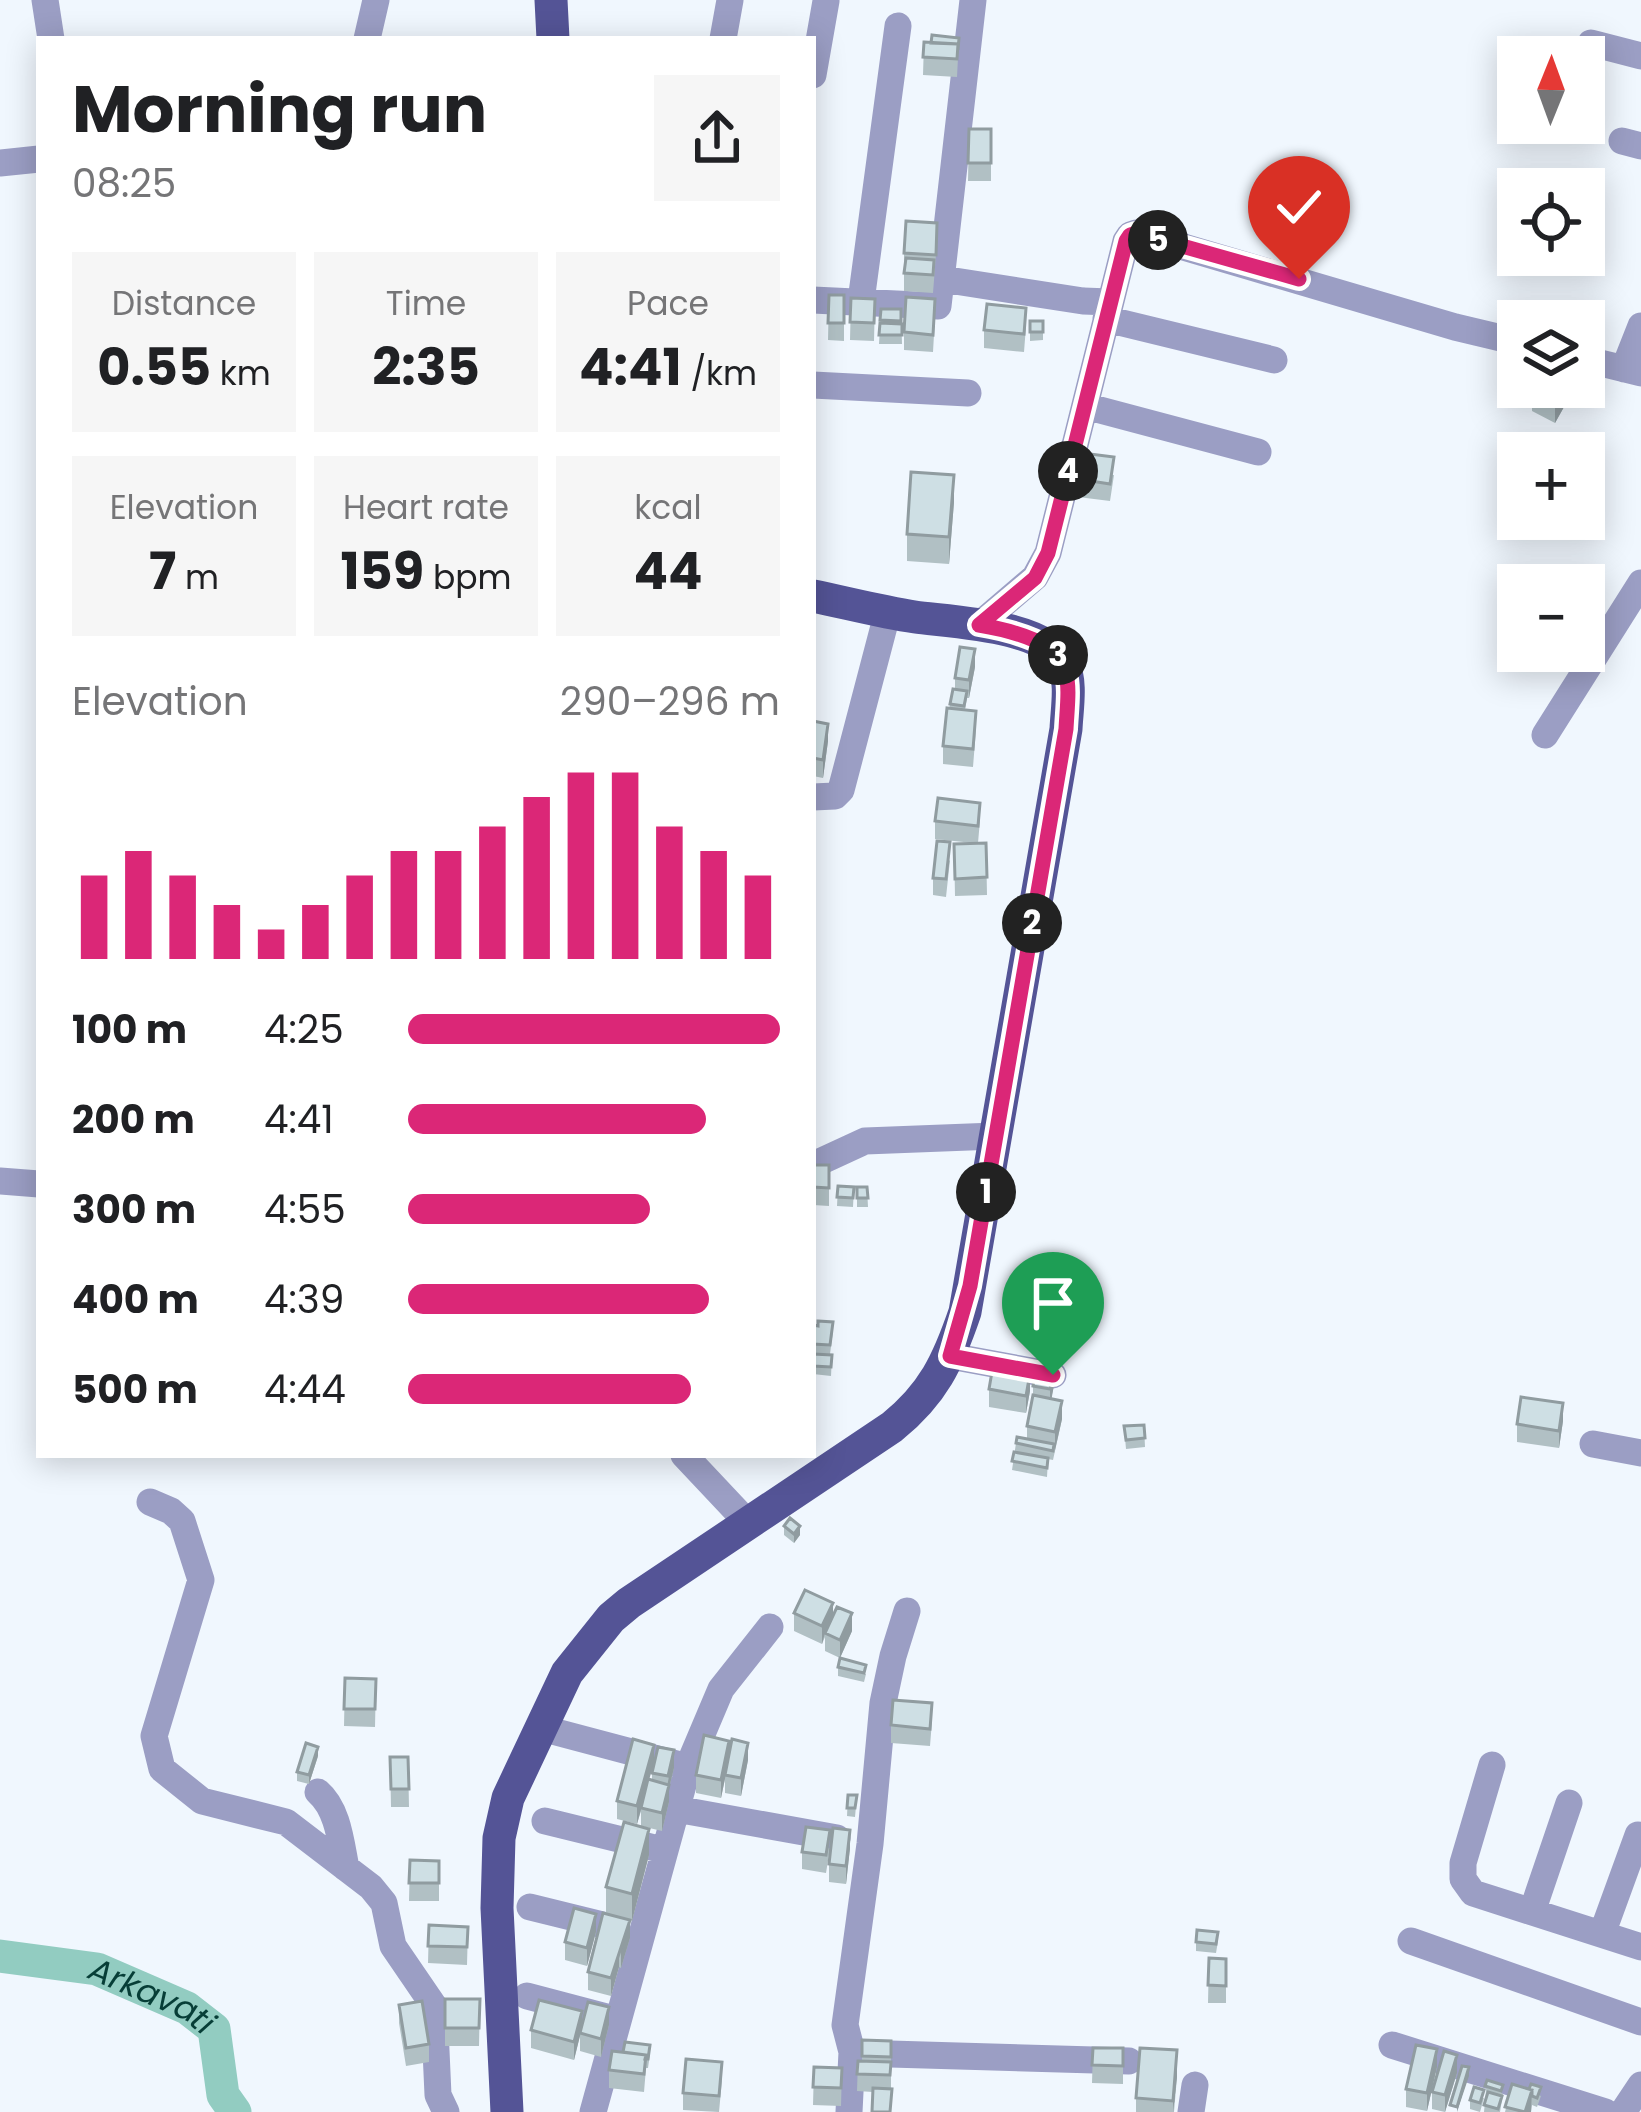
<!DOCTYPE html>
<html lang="en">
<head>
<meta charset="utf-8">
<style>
	body { margin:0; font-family:Poppins,sans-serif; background:#f6f6f6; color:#202124; height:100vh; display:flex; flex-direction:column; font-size:45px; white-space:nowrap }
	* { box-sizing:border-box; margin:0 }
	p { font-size:39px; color:#757577 }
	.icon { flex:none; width:66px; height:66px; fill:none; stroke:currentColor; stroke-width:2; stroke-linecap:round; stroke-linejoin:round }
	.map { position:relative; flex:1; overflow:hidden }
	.sheet { position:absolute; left:36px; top:36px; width:780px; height:1422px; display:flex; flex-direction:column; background:#fff; border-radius:0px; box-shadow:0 6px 30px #0003 }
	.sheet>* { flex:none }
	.needle { width:78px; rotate:1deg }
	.fabs { position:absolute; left:1497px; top:36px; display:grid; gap:24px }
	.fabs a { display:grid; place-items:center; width:108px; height:108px; border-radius:0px; background:#fff; box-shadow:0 6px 30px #0003; font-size:60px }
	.pin { position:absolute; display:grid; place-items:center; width:102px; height:102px; color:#fff; margin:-123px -51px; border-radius:50% 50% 50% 0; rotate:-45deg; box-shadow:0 0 12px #0007 }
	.pin .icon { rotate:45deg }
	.km { position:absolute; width:60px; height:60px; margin:-30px; border-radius:50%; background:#222; color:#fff; font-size:33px; line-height:60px; text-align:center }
	.round { display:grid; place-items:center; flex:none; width:126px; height:126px; border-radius:0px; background:#f6f6f6 }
	.headline { display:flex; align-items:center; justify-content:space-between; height:204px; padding:0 36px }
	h1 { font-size:66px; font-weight:700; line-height:90px }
	.stats { display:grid; grid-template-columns:repeat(3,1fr); gap:18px; height:204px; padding:12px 36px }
	.stats div { display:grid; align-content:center; border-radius:0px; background:#f6f6f6; text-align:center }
	.stats b { font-size:51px; font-weight:700 }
	.stats small { font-size:33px; font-weight:400 }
	.stats p { font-size:33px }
	.chart { height:336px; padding:24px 36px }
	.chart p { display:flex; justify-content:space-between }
	.chart svg { width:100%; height:216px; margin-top:12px; stroke:#db2777; stroke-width:6 }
	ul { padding:0 36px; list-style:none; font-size:39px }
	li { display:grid; grid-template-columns:192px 144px 1fr; align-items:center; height:90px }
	li i { height:30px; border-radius:15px; background:#db2777 }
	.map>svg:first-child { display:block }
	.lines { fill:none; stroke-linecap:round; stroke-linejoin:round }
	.river { stroke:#92ccc1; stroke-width:33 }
	.minor { stroke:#9b9ec4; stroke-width:27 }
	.major { stroke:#545496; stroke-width:33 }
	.wall { fill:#b1c0c4 }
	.shaded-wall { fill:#909ca0 }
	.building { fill:#cedfe4; stroke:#909ca0; stroke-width:3 }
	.route-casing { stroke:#fff; stroke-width:24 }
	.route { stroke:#db2777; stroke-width:15 }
	.labels { text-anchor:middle; stroke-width:9; stroke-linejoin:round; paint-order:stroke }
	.water-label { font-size:33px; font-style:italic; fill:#073e37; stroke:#fff }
</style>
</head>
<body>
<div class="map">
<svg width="1641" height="2112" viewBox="0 0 1641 2112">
	<rect width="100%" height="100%" fill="#f0f7fe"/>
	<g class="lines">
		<path class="river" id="s1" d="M0,1956l97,13 90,39 27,21 9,66 12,17"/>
		<path class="minor" d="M45,0l6,39
			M367,39l9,-39
			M723,39l7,-39
			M1591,43l50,13
			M813,75l13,-74
			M1622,141l19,5
			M0,163l39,-4
			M942,279l141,22 27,1
			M813,300l125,6 35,-306
			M861,301l37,-275
			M1106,319l168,41
			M1584,359l57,14
			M1624,369l17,-43
			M813,385l155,8
			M1085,406l173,46
			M979,625l56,-48 13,-24 78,-312 4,-6 6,-2 319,94 63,15
			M1545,735l96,-152
			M813,797l22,-1 6,-6 47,-179
			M813,1165l52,-24 130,-5
			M0,1181l39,3
			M950,1356l103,19
			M1593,1444l48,9
			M684,1455l64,68
			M150,1502l21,9 11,10 19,59 -47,156 8,33 40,32 84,21 85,65 13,16 9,43 41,60 4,89 8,17
			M541,1728l147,39 -95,345
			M1492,1765l-29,98v16l10,14 168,54
			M688,1767l33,-78 49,-62
			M318,1792c20,17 23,51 28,76
			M676,1809l161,29
			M545,1821l110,27
			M530,1907l73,18
			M1532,1912l37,-109
			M1602,1934l36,-99
			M1411,1941l230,81
			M527,1996l91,24
			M1392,2045l213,67
			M856,2053l273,8
			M849,2112l3,-60 -7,-27 25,-181 13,-141 10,-47 14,-45
			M1191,2112l4,-27
			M1623,2112l18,-27"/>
		<path class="major" d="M551,0l2,39
			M507,2112l-10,-204 2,-70 9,-40 59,-125 44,-55 18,-15 263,-176c41,-33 56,-65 73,-115l101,-583c1,-21 6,-47 -3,-66 -17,-38 -111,-41 -148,-46 -34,-5 -68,-14 -102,-21"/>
	</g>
	<path class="wall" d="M959,38l-2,39 -34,-2 1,-33z
		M969,129h22v52h-23z
		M937,241l-4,52 -29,-2v-38z
		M829,295h15v46l-16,-1z
		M851,298l24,1 -1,42 -24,-1z
		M881,309h20l1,35h-23z
		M935,317l-2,35 -29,-2v-18z
		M1030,321h13v19l-13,1z
		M1026,326l-2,26 -40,-4v-18z
		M1569,387v11l-14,25 -23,-12v-18z
		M1114,475l-4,26 -32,-4v-18z
		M954,502l-5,62 -42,-3v-27z
		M975,667l-6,31h-2l-2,12 11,19 -3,38 -30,-3v-18l7,-42 5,-15v-11z
		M813,721l15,20 -5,37 -10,-2z
		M980,820l-2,23h8l1,52 -32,1 -1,-52 19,-1 -38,-4v-18z
		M950,860l-4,37 -13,-2v-17z
		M813,1165h16v41l-16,-1z
		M838,1186l16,1 -1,20 -16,-1z
		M857,1187h10l1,20h-11z
		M813,1325l20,6 -3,23 -17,-1z
		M813,1354l19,1 -1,21 -18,-2z
		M1055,1380l-4,19 11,20 -9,41 -5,-1 -1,18 -35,-7 4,-27 11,-4v-13l6,-31v-9z
		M989,1389l41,2 -4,22 -37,-6z
		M1563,1421l-4,27 -42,-6v-18z
		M1144,1425l1,22 -19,2 -2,-23z
		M784,1526l16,9 -6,8 -10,-8z
		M794,1613l39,3 19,15 -12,27 -15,-7v-14l-3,7 -28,-13z
		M838,1667l28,7 -2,8 -26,-6z
		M345,1678l31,1 -1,48 -31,-1z
		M932,1721l-2,25 -39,-3v-18z
		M729,1754l19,6 -7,36 -16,-3v-14l-4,19 -25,-5v-18z
		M318,1756l-9,28 -12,-3v-9z
		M390,1757h18l1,50h-18z
		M674,1768l-5,20v14l-7,29 -21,-5v-15l-4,13 -20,-5v-18l35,-21v-7z
		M848,1795h9l-2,22 -8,-1z
		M830,1848l-4,25 -24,-4v-17z
		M850,1848l-4,36 -17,-2v-18z
		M649,1855l-17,66 -2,-1v18l-9,30 -2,-1 -8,29 -23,-6v-18l18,-58v-27z
		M410,1860l29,1v40h-30z
		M429,1925l39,2 -1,38 -39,-2z
		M596,1932l-9,34 -22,-6v-18z
		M1218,1941l-2,12 -20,-2v-9z
		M1209,1958l17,1v44h-18z
		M445,1999h35l-1,47h-34z
		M399,2005l30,39v18l-23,4 -7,-43z
		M609,2025l-8,32 -21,-6v-16l-6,25 -43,-12v-18z
		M862,2040l29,1v71h-19l1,-20 -16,-1 1,-30h4z
		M1093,2048h30v36l-31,-1z
		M650,2054l-2,14h-2l-2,24 -35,-4v-18z
		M814,2067l28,1 -1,38 -28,-1z
		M1437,2067l-10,44 -21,-4v-18z
		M1457,2073l-12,39 -13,-3v-17z
		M1177,2077l-3,35h-38v-14z
		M722,2080l-3,32 -36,-2v-17z
		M1487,2080l16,14 -3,18h-16z
		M1512,2084l29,12 -4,11 -5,-2 -1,7h-26z
		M1484,2098l-4,14 -10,-3v-9z"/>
	<path class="shaded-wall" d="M1565,387h4v11l-14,25v-18z
		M954,475v27l-5,62v-27z
		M975,649v18l-6,31v-18z
		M828,724v17l-5,37v-18z
		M1055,1362v18l-5,27v-18z
		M1030,1373v18l-4,22v-17z
		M1062,1401v18l-7,31v-18z
		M1563,1403v18l-4,27v-17z
		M800,1526v9l-6,8v-9z
		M833,1603v18l-8,12 -3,11v-18z
		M852,1613v18l-12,27v-18z
		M729,1741v18l-8,39v-18z
		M748,1743v17l-7,36v-18z
		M654,1745v17l-17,62v-18z
		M318,1747v9l-9,28v-9z
		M674,1750v18l-5,20v14l-7,29v-18z
		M649,1829v26l-17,66v-27z
		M850,1830v18l-4,36v-18z
		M596,1914v18l-9,34v-18z
		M630,1920v18l-9,30v-18z
		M619,1949v18l-8,29v-18z
		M609,2007v18l-8,32v-18z
		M582,2011v17l-8,32v-18z
		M1437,2049v18l-10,44v-18z
		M1177,2050v27l-4,35v-11z
		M1457,2055v18l-12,39v-17z
		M1469,2067v9l-12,36v-5z
		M1532,2090l-1,22h-6z"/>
	<path class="building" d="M932,35l27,3 -1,12v-6l-27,-1z
		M924,42l34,2 -1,15 -34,-2z
		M969,129h22v34h-23z
		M906,221l31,2 -1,32 -32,-2z
		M906,258l28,2 -1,15 -29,-2z
		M829,295h15v28h-16z
		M906,297l29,2 -2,36 -29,-3z
		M851,298l24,1 -1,24 -24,-1z
		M987,304l39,4 -2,26 -40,-4z
		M881,309h20v12l-21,-1z
		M1030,321h13v11h-13z
		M880,323l22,1v11h-23z
		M1535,387h30l-10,18 -23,-12z
		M1082,453l32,4 -4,27 -32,-5z
		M911,472l43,3 -5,62 -42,-3z
		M960,647l15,2 -6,31 -14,-2z
		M953,689l14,2 -3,15 -14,-2z
		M947,708l29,3 -3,38 -30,-3z
		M813,721l15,3 -5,36 -10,-2z
		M938,798l42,5 -2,23 -43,-5z
		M937,841l13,1 -4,37 -13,-1z
		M986,843l1,34 -32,2 -1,-35z
		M813,1165h16v23l-16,-1z
		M838,1186l16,1 -1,11 -16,-1z
		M857,1187h10l1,11h-11z
		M818,1321l15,1 -3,23 -17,-1v-19l5,1z
		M813,1354l19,1 -1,12 -18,-1z
		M1038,1359l17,3 -5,27 -17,-3z
		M993,1366l37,7 -4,23 -37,-7z
		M1033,1395l29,6 -7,31 -28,-6z
		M1521,1397l42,6 -4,28 -42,-7z
		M1144,1425l1,13 -19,2 -2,-14z
		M1017,1437l37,7 -1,7 -37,-8z
		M1014,1452l34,6 -1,10 -35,-7z
		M790,1518l10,8 -6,8 -10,-8z
		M805,1590l28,13 -11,23 -28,-13z
		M837,1607l15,6 -12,27 -15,-7z
		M840,1658l26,7 -2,8 -26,-6z
		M345,1678l31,1 -1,30h-31z
		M893,1700l39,3 -2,26 -39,-4z
		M704,1735l25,6 -8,39 -25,-5z
		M633,1739l21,6 -17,61 -20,-5z
		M732,1739l16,4 -7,35 -16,-3z
		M306,1743l12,4 -9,28 -12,-3z
		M658,1747l16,3 -6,26 -16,-3z
		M390,1757h18l1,32h-18z
		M648,1779l21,6 -7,28 -21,-5z
		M848,1795h9l-2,13h-8z
		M624,1822l25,7 -17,65 -26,-7z
		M806,1827l24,3 -4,25 -24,-3z
		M833,1828l17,2 -4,36 -17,-2z
		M410,1860l29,1v22h-30z
		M574,1908l22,6 -9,34 -22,-6z
		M603,1913l27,7 -19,58 -23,-6z
		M429,1925l39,2 -1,20 -39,-1z
		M1197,1930l21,2 -2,12 -20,-2z
		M1209,1958l17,1v27l-18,-1z
		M445,1999h35l-1,29h-34z
		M539,2000l43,11 -8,31 -43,-12z
		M422,2001l7,43 -23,4 -7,-43z
		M588,2002l21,5 -8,32 -21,-6z
		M862,2040l29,1v16l-29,-1z
		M625,2042l25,3 -2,14h-3l1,-4 -23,-3z
		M1416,2045l21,4 -10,44 -21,-4z
		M1093,2048h30v18l-31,-1z
		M1140,2048l37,2 -4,51 -37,-3z
		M612,2051l34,4 -2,19 -35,-4z
		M1444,2051l13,4 -12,40 -13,-3z
		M686,2059l36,3 -3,34 -36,-3z
		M858,2061l33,1 -1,13 -33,-1z
		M1462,2066l7,1 -12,40 -7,-2z
		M814,2067l28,1 -1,20 -28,-1z
		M1487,2080l16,5 -2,6 -16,-5z
		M1512,2084l20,6 -7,22 -20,-5z
		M1531,2084l10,3 -4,11 -5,-2v-6l-3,-1z
		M1474,2087l10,3 -4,13 -10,-3z
		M873,2088l19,1 -2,23h-18z
		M1488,2092l14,4 -4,13 -14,-4z"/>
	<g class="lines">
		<g class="route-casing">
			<path id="route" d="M1053,1375l-103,-19 20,-70 96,-557c2,-39 10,-72 -32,-89 -19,-8 -36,-12 -55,-15l56,-47 13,-25 78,-312 4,-6 6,-2 163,46"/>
		</g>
		<use href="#route" class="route"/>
	</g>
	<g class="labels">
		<g class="water-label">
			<text dy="12" stroke="none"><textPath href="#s1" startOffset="159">Arkavati</textPath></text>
		</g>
	</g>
</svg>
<div class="fabs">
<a><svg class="needle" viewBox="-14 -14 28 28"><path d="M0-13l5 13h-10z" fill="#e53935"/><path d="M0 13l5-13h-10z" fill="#757577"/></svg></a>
<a><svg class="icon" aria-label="locate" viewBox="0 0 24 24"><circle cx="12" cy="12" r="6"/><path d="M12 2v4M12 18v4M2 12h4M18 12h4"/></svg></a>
<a><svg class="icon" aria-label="layers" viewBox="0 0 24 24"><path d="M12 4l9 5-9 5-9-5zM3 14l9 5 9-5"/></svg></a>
<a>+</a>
<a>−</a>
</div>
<div class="pin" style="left:1053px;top:1375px;background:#1e9e55"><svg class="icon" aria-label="arrive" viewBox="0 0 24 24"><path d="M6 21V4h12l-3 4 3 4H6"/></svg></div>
<div class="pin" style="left:1299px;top:279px;background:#d93025"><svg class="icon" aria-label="check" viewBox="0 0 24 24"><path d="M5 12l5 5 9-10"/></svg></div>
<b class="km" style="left:986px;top:1192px">1</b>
<b class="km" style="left:1032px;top:923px">2</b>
<b class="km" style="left:1058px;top:655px">3</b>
<b class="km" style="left:1068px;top:471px">4</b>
<b class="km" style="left:1158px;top:240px">5</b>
<section class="sheet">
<div class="headline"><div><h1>Morning run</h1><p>08:25</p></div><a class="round"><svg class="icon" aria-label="share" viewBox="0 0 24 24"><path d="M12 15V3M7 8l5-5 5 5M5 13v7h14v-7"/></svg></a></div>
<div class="stats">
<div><p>Distance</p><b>0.55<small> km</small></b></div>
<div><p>Time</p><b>2:35</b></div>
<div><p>Pace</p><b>4:41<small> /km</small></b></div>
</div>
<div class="stats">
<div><p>Elevation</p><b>7<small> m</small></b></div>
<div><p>Heart rate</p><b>159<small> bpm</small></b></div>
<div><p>kcal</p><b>44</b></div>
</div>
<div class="chart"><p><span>Elevation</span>290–296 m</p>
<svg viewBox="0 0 160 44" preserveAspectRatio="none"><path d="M5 44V27M15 44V22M25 44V27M35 44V33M45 44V38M55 44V33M65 44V27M75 44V22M85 44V22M95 44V17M105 44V11M115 44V6M125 44V6M135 44V17M145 44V22M155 44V27"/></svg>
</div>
<ul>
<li><b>100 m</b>4:25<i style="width:100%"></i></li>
<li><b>200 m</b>4:41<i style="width:80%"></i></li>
<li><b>300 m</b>4:55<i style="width:65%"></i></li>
<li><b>400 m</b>4:39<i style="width:81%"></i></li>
<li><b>500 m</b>4:44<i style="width:76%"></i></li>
</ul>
</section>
</div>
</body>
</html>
